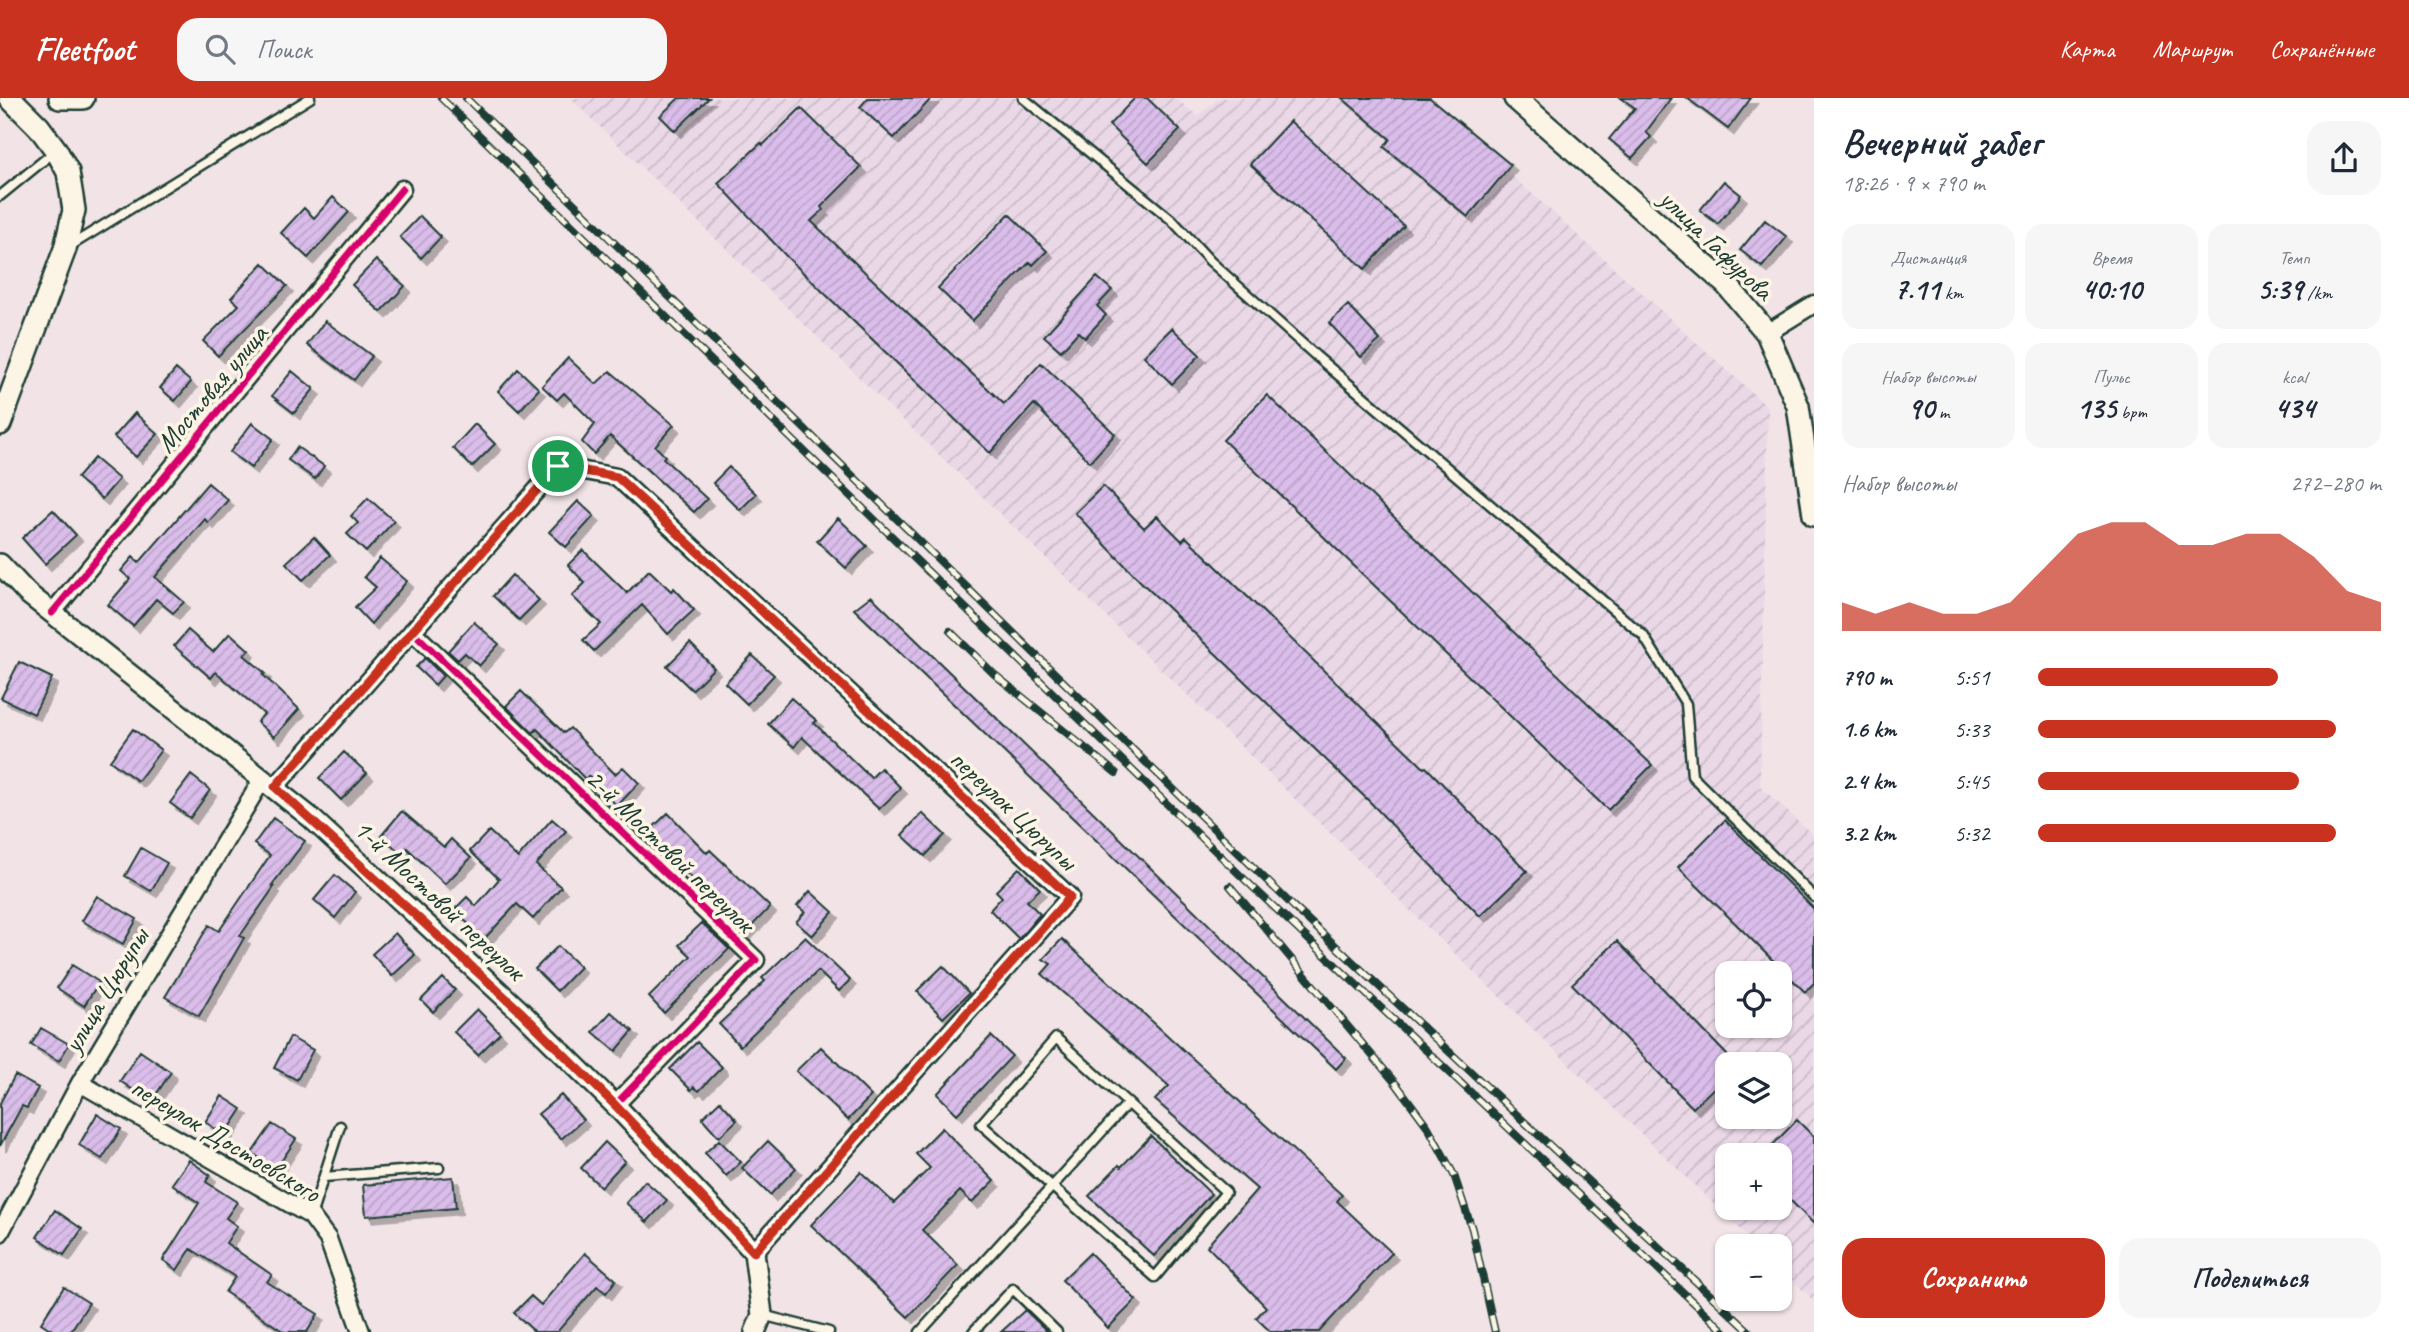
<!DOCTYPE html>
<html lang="ru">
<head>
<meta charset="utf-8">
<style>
	body { margin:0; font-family:Caveat,sans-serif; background:#f6f6f7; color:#1f2937; height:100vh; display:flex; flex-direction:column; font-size:26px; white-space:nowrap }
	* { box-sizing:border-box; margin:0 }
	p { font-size:23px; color:#747a83 }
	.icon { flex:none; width:38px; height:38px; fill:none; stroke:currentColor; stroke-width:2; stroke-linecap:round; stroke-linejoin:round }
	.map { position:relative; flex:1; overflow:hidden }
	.details { display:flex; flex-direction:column; background:#fff; width:595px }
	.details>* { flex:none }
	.buttons { position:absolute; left:1715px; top:863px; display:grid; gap:14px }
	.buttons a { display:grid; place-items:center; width:77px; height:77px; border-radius:14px; background:#fff; box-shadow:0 2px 5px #0004; font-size:35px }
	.pin { position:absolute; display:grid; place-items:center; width:60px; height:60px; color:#fff; margin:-30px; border:4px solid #fff; border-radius:50%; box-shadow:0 2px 7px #0007 }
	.round { display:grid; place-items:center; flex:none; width:74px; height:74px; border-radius:21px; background:#f6f6f7 }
	.headline { display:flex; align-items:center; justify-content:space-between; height:119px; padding:0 28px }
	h1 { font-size:38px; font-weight:600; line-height:52px }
	.metrics { display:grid; grid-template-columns:repeat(3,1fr); gap:10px; height:119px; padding:7px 28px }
	.metrics div { display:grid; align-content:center; border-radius:18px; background:#f6f6f7; text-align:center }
	.metrics b { font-size:30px; font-weight:600 }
	.metrics small { font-size:19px; font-weight:400 }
	.metrics p { font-size:19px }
	.chart { height:196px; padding:14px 28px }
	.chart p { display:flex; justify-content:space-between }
	.chart svg { width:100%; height:126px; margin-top:7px; fill:#c8321e; opacity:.7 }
	.cta { display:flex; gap:14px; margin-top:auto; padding:14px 28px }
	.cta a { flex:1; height:80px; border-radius:21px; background:#c8321e; color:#fff; font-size:28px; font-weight:600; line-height:80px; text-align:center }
	.cta a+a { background:#f6f6f7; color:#1f2937 }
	ul { padding:0 28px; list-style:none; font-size:23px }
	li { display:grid; grid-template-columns:112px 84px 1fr; align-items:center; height:52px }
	li i { height:18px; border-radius:9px; background:#c8321e }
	header { display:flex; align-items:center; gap:42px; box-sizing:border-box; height:98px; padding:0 35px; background:#c8321e; color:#fff }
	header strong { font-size:33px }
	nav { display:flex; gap:38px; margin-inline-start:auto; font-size:24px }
	.search { width:490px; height:63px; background:#f6f6f7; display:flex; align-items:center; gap:18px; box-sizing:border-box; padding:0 24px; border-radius:21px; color:#747a83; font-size:26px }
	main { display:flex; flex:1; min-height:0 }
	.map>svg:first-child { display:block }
	.industrial { fill:url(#industrial-furrows); fill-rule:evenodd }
	.building { fill:url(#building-hatch); stroke:#1f3d34; stroke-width:2; filter:url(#shadow) }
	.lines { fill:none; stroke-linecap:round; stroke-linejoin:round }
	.service-casing { stroke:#1f3d34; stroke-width:13 }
	.minor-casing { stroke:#1f3d34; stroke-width:21 }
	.tertiary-casing { stroke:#1f3d34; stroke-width:24 }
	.secondary-casing { stroke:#1f3d34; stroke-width:26 }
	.service { stroke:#fcf5e5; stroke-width:8 }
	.minor { stroke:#fcf5e5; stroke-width:16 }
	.tertiary { stroke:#fcf5e5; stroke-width:19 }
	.secondary { stroke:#fcf5e5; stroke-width:21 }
	.rail-casing { stroke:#1f3d34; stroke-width:8 }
	.rail { stroke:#fcf5e5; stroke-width:5; stroke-dasharray:16; stroke-linecap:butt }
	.cycleway-casing { stroke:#fcf5e5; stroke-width:11 }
	.cycleway { stroke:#d6006c; stroke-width:7 }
	.route-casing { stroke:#fff; stroke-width:14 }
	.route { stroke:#c8321e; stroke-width:9 }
	.labels { text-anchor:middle; stroke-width:7; stroke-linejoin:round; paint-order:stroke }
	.street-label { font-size:28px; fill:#1f3d34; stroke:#fcf5e5 }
</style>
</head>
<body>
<header>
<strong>Fleetfoot</strong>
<div class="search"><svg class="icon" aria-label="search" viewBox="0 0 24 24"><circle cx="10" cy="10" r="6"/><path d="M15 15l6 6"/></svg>Поиск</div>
<nav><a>Карта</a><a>Маршрут</a><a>Сохранённые</a></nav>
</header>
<main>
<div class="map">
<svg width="1814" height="1234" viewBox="0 0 1814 1234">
	<defs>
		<pattern id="industrial-furrows" width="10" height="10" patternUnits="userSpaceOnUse" patternTransform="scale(1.75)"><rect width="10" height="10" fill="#ebd8e7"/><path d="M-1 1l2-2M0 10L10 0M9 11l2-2" fill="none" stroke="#c9bac7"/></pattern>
		<pattern id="building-hatch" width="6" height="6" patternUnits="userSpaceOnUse" patternTransform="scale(1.75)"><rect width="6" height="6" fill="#dabdea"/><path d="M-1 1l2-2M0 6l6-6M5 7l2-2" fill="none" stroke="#bba3c9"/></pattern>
		<filter id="shadow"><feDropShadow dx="6" dy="6" stdDeviation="0" flood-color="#0004"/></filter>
	</defs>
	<rect width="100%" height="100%" fill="#f2e4e6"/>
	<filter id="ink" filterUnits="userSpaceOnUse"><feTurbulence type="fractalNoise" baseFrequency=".0143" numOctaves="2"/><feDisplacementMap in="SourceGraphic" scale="14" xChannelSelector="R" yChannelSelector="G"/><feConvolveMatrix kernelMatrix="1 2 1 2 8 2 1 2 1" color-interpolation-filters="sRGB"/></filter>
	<g filter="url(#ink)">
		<path class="industrial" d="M570,0h605l23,18 21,-18h207l342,309 -8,379 54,50v465l-34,-33v-22h-23zM1727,875h53v53h-53zM1727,966h53v52h-53zM1727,1057h53v53h-53z"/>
		<path class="building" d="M679,0h30l-34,33 -15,-15z
			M868,0h64l-38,40 -34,-31z
			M1135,0h12l33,32 -32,33 -39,-38z
			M1342,0h88l81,67 -43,52 -84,-70 6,-8z
			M1621,0h50l-25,34 5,5 -19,21 -23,-19 26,-31z
			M1687,0h64l-23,31z
			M801,10l60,59 -40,40 2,3 -12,11 193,183 37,-41 74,71 -25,28 -56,-58 -44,49 -202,-195 -70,-75 43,-40 2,2z
			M1290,23l114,105 -39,43 -115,-105z
			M1724,83l17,14 -23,29 -18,-14z
			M333,99l16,15 -41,46 -27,-25 23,-25 10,10z
			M1009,116l38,37 -14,14 -3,-3 -58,59 -34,-33z
			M420,118l21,21 -20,21 -21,-21z
			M1765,122l22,17 -25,30 -22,-17z
			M376,162l29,26 -24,26 -29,-27z
			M263,165l24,23 -69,70 -15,-15 36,-36 -8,-7z
			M1097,179l15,13 -15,16 9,9 -21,23 -7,-6 -17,19 -17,-15z
			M1348,207l32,35 -19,17 -32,-34z
			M325,223l47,35 -18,24 -47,-35z
			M1172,230l28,27 -28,29 -28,-28z
			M568,260l28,26 14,-13 64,54 -19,21 10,10 -2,2 44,41 -13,13 -84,-76 -16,18 -12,-12 13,-18 -31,-31 -7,7 -15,-14z
			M176,271l15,13 -16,19 -15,-13z
			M518,271l21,20 -20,22 -21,-20z
			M292,273l22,18 -20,24 -22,-17z
			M1267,297l385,370 -44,45 -385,-370z
			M135,315l23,21 -22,23 -22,-20z
			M252,325l21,16 -22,29 -21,-16z
			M475,326l20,20 -23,23 -19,-19z
			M297,349l27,19 -9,13 -27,-19z
			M94,360l25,21 -17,20 -25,-21z
			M729,369l27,27 -16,16 -27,-27z
			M208,385l20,17 -20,23 -3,-4 -50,58 29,25 -11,11 -17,-14 -23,27 -25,-21 22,-26 -9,-8 12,-14 6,6z
			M1103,388l41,42 13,-12 25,25 4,-4 238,231 2,-1 101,104 -47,45 -111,-115 -230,-221 -64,-67z
			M368,400l26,23 -28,31 -19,-18 11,-11 -7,-7z
			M578,403l16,15 -28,31 -17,-15z
			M53,412l23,25 -31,29 -23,-26z
			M838,420l29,28 -21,22 -29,-27z
			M314,439l16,18 -27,25 -17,-17z
			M583,452l44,43 22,-23 22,21 3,-3 20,22 -26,24 -26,-29 -48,46 -11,-11 18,-16 -29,-28 13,-13 -17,-18z
			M380,460l27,23 -36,43 -16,-17 21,-20 -12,-10z
			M512,477l27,25 -20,20 -26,-24z
			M871,498l475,462 -10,11 -482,-460z
			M474,524l25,22 -20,22 -14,-13 -7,7 -10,-9z
			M188,532l25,22 17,-19 19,17 -5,5 21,18 -2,2 36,34 -25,28 -17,-15 7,-8 -48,-42 -5,6 -37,-32z
			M690,545l24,25 -22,22 -25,-24z
			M752,557l22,20 -27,29 -22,-21z
			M425,560l18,18 -8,9 -19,-18z
			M19,564l33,16 -18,36 -33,-16z
			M521,593l43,42 6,-5 45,46 8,-7 16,16 -22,23 -29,-30 -3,3 -48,-50 -4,4 -27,-27z
			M791,600l26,23 -3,2 57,55 10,-10 20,20 -22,21 -77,-72 -8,10 -26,-23z
			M133,631l28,21 -23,31 -28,-20z
			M344,654l23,21 -26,27 -22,-22z
			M191,677l19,15 -20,28 -20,-15z
			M402,713l42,36 7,-8 20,19 -26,26 -38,-36 -5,6 -21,-18z
			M668,715l39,40 3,-3 60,57 -26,27 -28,-26 3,-3 -73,-71z
			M922,715l23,22 -20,21 -23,-21z
			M273,720l32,23 -33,44 2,2 -34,49 4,2 -45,78 -34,-19 44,-72 10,6 51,-76 -16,-11z
			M552,721l14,12 -30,34 25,22 -28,32 -16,-15 -33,35 -30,-29 13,-13 9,9 23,-27 -29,-28 19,-20 29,27z
			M1725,722l89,89v74l-9,9 -127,-125z
			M141,750l26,15 -16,28 -26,-15z
			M1019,770l21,21 -13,12 13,13 -21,25 -29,-29 12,-13 -6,-6z
			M335,777l20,17 -20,26 -21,-18z
			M810,793l23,21 -21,24 -16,-14 9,-10 -8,-6z
			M97,798l40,23 -14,25 -41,-23z
			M702,825l27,26 -65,64 -15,-16 42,-41 -12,-11z
			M395,835l20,22 -23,21 -20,-22z
			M805,839l45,43 -11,11 -21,-20 -78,75 -21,-22 46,-43 -3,-3z
			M1062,841l280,256 -5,6 55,52 -73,79h-48l-15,-14 10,-11 -59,-61 50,-57 -102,-89 14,-14 -127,-112 9,-10 -8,-5z
			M1617,843l110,114v20l-34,33 -121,-124z
			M558,848l22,21 -23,24 -22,-22z
			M72,867l27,17 -15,24 -27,-18z
			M943,868l26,27 -26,25 -26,-27z
			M443,880l12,12 -22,22 -12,-12z
			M477,911l23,24 -22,22 -24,-23z
			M611,914l22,19 -17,20 -23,-19z
			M41,930l28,16 -10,17 -28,-16z
			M991,938l21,20 -55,58 -20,-20z
			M290,939l23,13 -16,30 -23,-12z
			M697,944l25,25 -23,24 -5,-4 -3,3 -21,-21z
			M821,949l50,49 -23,24 -52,-49z
			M140,953l31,21 -20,30 -31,-21z
			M15,977l23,13 -11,20 -5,-2 -22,40v-43z
			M561,997l22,25 -22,19 -23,-25z
			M222,998l20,13 -17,26 -20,-13z
			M720,1003l17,19 -18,17 -17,-19z
			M97,1016l24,15 -19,30 -23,-14z
			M1797,1022l17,17v87l-34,-34v-35h-17z
			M272,1026l24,15 -20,30 -24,-16z
			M942,1030l52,53 -22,22 -12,-12 -38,39 36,35 -50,52 -97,-92 50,-53 33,31 36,-35 -14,-14z
			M1151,1038l60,58 -57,62 -65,-60 30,-31 2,2z
			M719,1042l22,22 -15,14 -21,-23z
			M768,1043l28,27 -26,27 -28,-27z
			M605,1044l20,19 -24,26 -20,-19z
			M189,1062l21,15 -4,7 31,20 -11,16 11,8 -11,17 46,32 -5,7 51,32 -11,18h-23l-59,-40 10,-15 -44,-28 -14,21 -14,-10 36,-57 -27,-19z
			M453,1079l3,31 -90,8 -3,-31z
			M645,1083l22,19 -20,22 -21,-19z
			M55,1112l27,19 -18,26 -27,-18z
			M585,1155l31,27 -10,13 -9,-7 -40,46h-22l-21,-19 17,-17 10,9z
			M1090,1155l46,47 -28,28 -46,-48z
			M64,1189l25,16 -19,29h-15l-14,-9z
			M1025,1212l23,22h-47z"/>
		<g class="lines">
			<g class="service-casing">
				<path id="service" d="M1023,0l150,123 37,40 106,95 327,279 43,69 6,72 122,121
					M0,98l54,-44
					M70,148l240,-148
					M1056,940l170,154 -71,85 -174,-153z
					M324,1079l115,-9
					M311,1118l29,-90
					M762,1217l67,17
					M920,1234l208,-229
					M973,1234l40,-43 44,43"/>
			</g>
			<g class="minor-casing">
				<path id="minor" d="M1767,235l47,-29
					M52,515l350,-424
					M412,533l344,329 -141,145
					M275,689l283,-321 59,11 453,420 -316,355
					M80,985l231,133 17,23 33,93
					M0,1135l80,-150 182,-303"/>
			</g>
			<g class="tertiary-casing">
				<path id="tertiary" d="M0,466l27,29 283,224 210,194 95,94 139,147 8,63 -7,17"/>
			</g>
			<g class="secondary-casing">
				<path id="secondary" d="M60,0h23
					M1515,0l211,186 41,49 31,73 16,109
					M0,326l65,-175 9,-39 -6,-38 -12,-22 -17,-23 -29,-29"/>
			</g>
			<use href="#service" class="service"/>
			<use href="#minor" class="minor"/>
			<use href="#tertiary" class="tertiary"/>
			<use href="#secondary" class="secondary"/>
			<g class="rail-casing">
				<path id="rail" d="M441,0l798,776 486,458
					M466,0l828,809 456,425
					M950,533l44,43 122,99
					M1230,788l167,199 31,42 26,48 18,54 23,103"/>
			</g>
			<use href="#rail" class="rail"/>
			<g class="cycleway-casing">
				<path id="cycleway" d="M52,515l350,-424
					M412,533l344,329 -141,145
					M275,689l283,-321 59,11 453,420 -316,355"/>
			</g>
			<use href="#cycleway" class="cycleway"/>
		</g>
	</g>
	<g class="lines" filter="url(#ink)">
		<g class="route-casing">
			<path id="route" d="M558,368l59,11 453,420 -316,355 -139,-147 -95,-94 -245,-224z"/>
		</g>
		<use href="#route" class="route"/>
	</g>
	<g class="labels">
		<g class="street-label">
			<text transform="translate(1717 146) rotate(44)" y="10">улица Гафурова</text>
			<text transform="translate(211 290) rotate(-50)" y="10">Мостовая улица</text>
			<text transform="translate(1014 711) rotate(43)" y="10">переулок Цюрупы</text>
			<text transform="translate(671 752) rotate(44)" y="10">2-й Мостовой переулок</text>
			<text transform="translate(440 801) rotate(43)" y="10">1-й Мостовой переулок</text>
			<text transform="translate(105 892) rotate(-59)" y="10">улица Цюрупы</text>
			<text transform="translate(226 1041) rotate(31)" y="10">переулок Достоевского</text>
		</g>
	</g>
</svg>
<div class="buttons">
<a><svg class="icon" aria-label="locate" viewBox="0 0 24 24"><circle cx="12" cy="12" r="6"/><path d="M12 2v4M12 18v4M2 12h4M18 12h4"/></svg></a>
<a><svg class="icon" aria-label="layers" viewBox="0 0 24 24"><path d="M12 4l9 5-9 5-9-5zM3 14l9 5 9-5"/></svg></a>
<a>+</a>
<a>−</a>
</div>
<div class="pin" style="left:558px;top:368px;background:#1e9e55"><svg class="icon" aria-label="arrive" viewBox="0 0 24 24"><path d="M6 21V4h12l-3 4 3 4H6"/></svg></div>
</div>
<section class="details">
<div class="headline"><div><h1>Вечерний забег</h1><p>18:26 · 9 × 790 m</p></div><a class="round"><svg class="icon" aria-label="share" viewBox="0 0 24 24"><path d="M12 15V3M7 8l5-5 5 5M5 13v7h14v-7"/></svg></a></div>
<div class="metrics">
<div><p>Дистанция</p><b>7.11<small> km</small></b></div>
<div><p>Время</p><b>40:10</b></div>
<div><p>Темп</p><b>5:39<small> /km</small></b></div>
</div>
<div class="metrics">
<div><p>Набор высоты</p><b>90<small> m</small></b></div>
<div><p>Пульс</p><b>135<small> bpm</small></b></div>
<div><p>kcal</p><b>434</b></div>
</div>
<div class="chart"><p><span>Набор высоты</span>272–280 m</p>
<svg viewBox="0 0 160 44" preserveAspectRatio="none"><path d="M0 44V34L10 38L20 34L30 38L40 38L50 34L60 22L70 10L80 6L90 6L100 14L110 14L120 10L130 10L140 18L150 30L160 34V44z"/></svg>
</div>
<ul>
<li><b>790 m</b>5:51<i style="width:70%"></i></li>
<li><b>1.6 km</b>5:33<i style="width:87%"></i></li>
<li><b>2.4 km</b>5:45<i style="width:76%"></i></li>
<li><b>3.2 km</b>5:32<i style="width:87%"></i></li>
</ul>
<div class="cta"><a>Сохранить</a><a>Поделиться</a></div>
</section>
</main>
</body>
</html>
